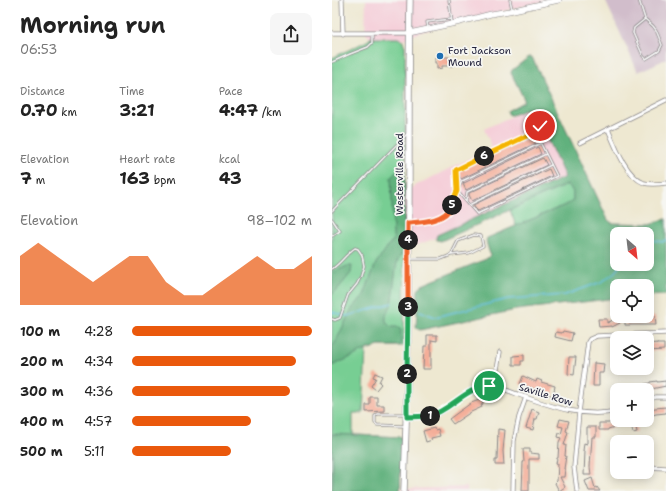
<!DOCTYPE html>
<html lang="en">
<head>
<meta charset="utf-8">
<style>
	body { margin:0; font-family:"Shantell Sans",sans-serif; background:#f6f6f6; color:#222; height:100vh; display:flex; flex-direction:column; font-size:15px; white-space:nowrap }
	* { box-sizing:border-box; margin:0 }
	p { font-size:13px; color:#767676 }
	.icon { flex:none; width:22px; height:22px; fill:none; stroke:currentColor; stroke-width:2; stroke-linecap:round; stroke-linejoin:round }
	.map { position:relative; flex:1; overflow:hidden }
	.panel { display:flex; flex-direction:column; background:#fff; width:332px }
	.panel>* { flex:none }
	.needle { width:26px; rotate:152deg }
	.controls { position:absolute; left:278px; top:227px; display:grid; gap:8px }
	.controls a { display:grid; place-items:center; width:44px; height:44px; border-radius:8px; background:#fff; box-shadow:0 2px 10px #0003; font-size:20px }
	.pin { position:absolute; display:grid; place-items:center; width:34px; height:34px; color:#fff; margin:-17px; border:2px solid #fff; border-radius:50%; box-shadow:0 1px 4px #0007 }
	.km { position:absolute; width:20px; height:20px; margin:-10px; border-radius:50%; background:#222; color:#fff; font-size:11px; line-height:20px; text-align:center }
	.round { display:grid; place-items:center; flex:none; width:42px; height:42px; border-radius:8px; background:#f6f6f6 }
	.head { display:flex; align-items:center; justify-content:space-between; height:68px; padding:0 20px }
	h1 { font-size:22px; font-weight:700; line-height:30px }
	.stats { display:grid; grid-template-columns:repeat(3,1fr); gap:6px; height:68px; padding:4px 20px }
	.stats div { display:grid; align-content:center }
	.stats b { font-size:17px; font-weight:700 }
	.stats small { font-size:11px; font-weight:400 }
	.stats p { font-size:11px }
	.chart { height:112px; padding:8px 20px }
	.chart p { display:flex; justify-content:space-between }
	.chart svg { width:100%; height:72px; margin-top:4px; fill:#ea580c; opacity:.7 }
	ul { padding:0 20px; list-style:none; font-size:13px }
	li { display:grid; grid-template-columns:64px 48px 1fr; align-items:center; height:30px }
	li i { height:10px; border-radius:5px; background:#ea580c }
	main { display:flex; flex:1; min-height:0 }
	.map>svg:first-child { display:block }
	.built { fill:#f5cfd9 }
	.industrial { fill:#d1bdcb }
	.green { fill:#77ce93; stroke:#4c7867 }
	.forest { fill:#61b17d; stroke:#426a5c; fill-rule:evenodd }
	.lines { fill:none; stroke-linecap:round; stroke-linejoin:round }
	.stream { stroke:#5abcd8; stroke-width:1.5 }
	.building { fill:#f4ae99 }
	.lane-casing { stroke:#888586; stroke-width:3 }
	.street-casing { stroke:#888586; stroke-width:5 }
	.secondary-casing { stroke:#888586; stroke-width:6 }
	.primary-casing { stroke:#888586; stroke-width:7 }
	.lane { stroke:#fff; stroke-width:1.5 }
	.street { stroke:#fff; stroke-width:3.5 }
	.secondary { stroke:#fff; stroke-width:5 }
	.primary { stroke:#fff; stroke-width:5.5 }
	.split-1-casing { stroke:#fff; stroke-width:8 }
	.split-2-casing { stroke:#fff; stroke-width:8 }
	.split-3-casing { stroke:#fff; stroke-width:8 }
	.split-4-casing { stroke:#fff; stroke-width:8 }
	.split-5-casing { stroke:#fff; stroke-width:8 }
	.split-6-casing { stroke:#fff; stroke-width:8 }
	.split-7-casing { stroke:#fff; stroke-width:8 }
	.split-1 { stroke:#22a559; stroke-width:5 }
	.split-2 { stroke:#22a559; stroke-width:5 }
	.split-3 { stroke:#22a559; stroke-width:5 }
	.split-4 { stroke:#f0652b; stroke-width:5 }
	.split-5 { stroke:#f0652b; stroke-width:5 }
	.split-6 { stroke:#f5b400; stroke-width:5 }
	.split-7 { stroke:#f5b400; stroke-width:5 }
	.poi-dot { fill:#1f6fb2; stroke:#f6f6f2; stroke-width:1.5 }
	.labels { text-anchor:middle; stroke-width:3.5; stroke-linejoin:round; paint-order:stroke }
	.poi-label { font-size:10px; fill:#22223b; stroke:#f6f6f2; text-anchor:start }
	.street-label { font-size:10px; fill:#22223b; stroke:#f6f6f2 }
</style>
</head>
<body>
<main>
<section class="panel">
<div class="head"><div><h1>Morning run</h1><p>06:53</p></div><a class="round"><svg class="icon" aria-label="share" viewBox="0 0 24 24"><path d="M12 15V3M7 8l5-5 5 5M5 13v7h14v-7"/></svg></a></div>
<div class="stats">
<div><p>Distance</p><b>0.70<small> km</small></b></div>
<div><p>Time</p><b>3:21</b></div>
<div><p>Pace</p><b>4:47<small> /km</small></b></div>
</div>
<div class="stats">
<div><p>Elevation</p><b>7<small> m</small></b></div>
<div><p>Heart rate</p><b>163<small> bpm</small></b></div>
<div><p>kcal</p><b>43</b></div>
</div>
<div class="chart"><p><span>Elevation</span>98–102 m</p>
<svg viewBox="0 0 160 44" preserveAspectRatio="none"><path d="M0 44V14L10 6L20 14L30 22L40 30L50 22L60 14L70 14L80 30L90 38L100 38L110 30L120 22L130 14L140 22L150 22L160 14V44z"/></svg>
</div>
<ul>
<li><b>100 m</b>4:28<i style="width:100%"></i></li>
<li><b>200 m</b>4:34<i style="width:91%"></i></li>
<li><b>300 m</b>4:36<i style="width:88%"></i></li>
<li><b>400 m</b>4:57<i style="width:66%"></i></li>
<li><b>500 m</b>5:11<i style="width:55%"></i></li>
</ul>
</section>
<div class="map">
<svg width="334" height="491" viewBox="0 0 334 491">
	<rect width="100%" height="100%" fill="#f6f6f2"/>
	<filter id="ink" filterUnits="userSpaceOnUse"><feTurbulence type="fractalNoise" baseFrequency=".025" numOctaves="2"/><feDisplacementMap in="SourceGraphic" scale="8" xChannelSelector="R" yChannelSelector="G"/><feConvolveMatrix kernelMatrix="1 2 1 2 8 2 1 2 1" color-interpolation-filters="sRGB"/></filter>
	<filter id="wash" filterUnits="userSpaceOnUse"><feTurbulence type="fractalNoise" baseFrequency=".012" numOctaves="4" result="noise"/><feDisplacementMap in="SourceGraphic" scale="16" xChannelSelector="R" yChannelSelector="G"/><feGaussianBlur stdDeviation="0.9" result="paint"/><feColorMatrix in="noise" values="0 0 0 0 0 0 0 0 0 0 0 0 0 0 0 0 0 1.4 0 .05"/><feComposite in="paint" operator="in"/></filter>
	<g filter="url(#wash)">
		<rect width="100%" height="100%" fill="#eee8d1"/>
		<path class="built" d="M34,0h182l-128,32 -18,8 -4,-2h-28l-5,-7z
			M197,108l2,1 8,14 26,54 -128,58 -1,3 -32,12 1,-59 87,-44 -8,-18z
			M135,487v4h-67l1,-2z"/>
		<path class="industrial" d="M273,0h61v59l-28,13z"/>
		<path class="green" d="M38,38h28l4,2 3,6v145l-1,155h-25l-13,4 -3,63h-10v22l49,2 -2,54h-68v-433l37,-18z
			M237,184l4,8v8l-3,3 -54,23 -6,-16z"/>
		<path class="forest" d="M197,57h3l76,163 4,3 38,1 16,-5v76l-19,1v-10h-30v12l-101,12 -96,20 -4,-2 2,-38 4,-5 64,-26 4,-4 -4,-14 1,-3 83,-35 3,-3v-8l-5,-8 -127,57 -4,-1 -1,-2 1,-3 128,-58c-6,-12 -29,-64 -36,-69l-17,7h-3l-2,-4 16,-9 1,-3 -13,-26 1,-3zM285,234h30v30h-30z
			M71,169l2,3 -1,78 -7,12 -6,44 -5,9v7l5,5h7l3,3v14l-2,2h-20l-13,4 -34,16v-19l2,-2 17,-35 13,-15 12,-32 15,-21 3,-2 -1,-4 -2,-59 7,-7z
			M15,266h5l-1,7 -14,17 -5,5v-22z
			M0,434l70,3 -2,54h-68l1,-12z"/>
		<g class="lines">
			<path class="stream" d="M315,239l15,3 4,-2
				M88,311l15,6 73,-18 57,-4 36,-13 14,-10 5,-8
				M0,312l15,4 45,-13"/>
		</g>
		<g id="blocks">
			<path class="building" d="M103,57h14v4h3l1,5h-11v2l-5,1v-6h-2z
				M201,136l3,7 -75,36 -3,-5v-3z
				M206,147l3,7 -75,36 -3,-6 1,-1z
				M211,158l4,7 -75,36 -3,-6v-2z
				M217,169l3,7 -74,35 -3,-3 -2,-3z
				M323,316l1,9h-31v-6l22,-1v-1z
				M285,318l3,5 -8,4v-1l-13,1 -1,-8h9v4z
				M231,331l10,2 -2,8 -16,-4 1,-5 6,1z
				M95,335h10v6l-6,-1v29h-8l1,-23h3z
				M325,343v1h7v6l-17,1v-7z
				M192,355v6h-3v4h-8v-9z
				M237,357h7l-2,18 -6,-1z
				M262,363l10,1 -1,9h-4v13h-6z
				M43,373l7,3 -3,6 2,2 -5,6 -5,-4 5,-8 -3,-1z
				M191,376l13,6 1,-3 5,2 -1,1 14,4 -2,10 -33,-12z
				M325,381v1l9,-1v5l-20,4h-17l8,-4 13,-3v-1z
				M38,397h7v8h7v6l-18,1v-7h4z
				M150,399l1,5 -2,1 1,2 -11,5 -18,12 -4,-5 22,-16z
				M334,407v6l-10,1 -6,2 -2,-6 7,-2z
				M200,409l7,3 -2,7h-2l-2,11 -7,-2z
				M228,419l9,2 -3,10 2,1 -4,13h2l-1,11h1l-2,13h1l-1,8h-4l5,10 -6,4 -4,-8 2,-2 1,-17h-2l1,-6h1l1,-16 2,-4 -3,-1 1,-4 2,1 2,-7 -5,-1z
				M287,420h22l-6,3 2,9 -4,1 -2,-8 -5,2 -1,-3 -17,5v1h-9v-7h10z
				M255,427h9v10h-4l-2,30 1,8h-7l1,-24h-2l1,-8 3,1z
				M102,428l1,2 3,-1 2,7 -9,2 1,2 -6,2 -3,-11z
				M166,429l7,1 -2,21 1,14h-9v-5h2z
				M191,449h7v4l9,1v5h-10v32h-7l1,-29h1z
				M260,478l3,10 2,-1 3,4h-11l-4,-10z"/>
		</g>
	</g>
	<g filter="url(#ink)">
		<use href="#blocks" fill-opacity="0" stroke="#888586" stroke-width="1"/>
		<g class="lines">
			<g class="lane-casing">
				<path id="lane" d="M117,0l3,22
					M178,0l2,9
					M307,0l6,19 8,7 3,4 6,15 -3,6 -13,8 -3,-3 -10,-23 1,-5 11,-9
					M96,28l-1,-6 24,-3
					M0,62l18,-8 18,-7 4,-4v-10
					M203,132l22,44 -80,38 -20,-23 -1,-21 79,-38 5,-6
					M134,201l1,-9 79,-38
					M137,205l82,-40
					M0,211l75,-77
					M0,219l8,12 -8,5
					M78,223l20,-2 12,-5 9,-9 3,-9 8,-17 79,-38
					M78,259h31l10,-4 18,-2 14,-7 -2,-10 -7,-1 -16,6 -7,14
					M0,269c9,-6 14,-15 23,-21l3,1 4,6 2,11 -3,10 -4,8 -9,11 -8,23 -5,2 -3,-1
					M72,426l-27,-1 -2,-2v-7l3,-2h27"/>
			</g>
			<g class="street-casing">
				<path id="street" d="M10,0l1,34
					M0,33h77
					M276,129c7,17 18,47 36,54 7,2 15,1 22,0
					M248,143l86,-43
					M162,387l6,-35
					M315,400l9,-3h10
					M75,417c10,0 20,1 30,-3 17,-8 30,-28 50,-28 12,0 24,6 35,10 31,11 62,22 95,15
					M315,467l19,1
					M181,491l1,-50 5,-24 7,-20
					M245,491l-3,-24 5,-55 9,-70 2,-3 7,-3 69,-3"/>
			</g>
			<g class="secondary-casing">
				<path id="secondary" d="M77,33l47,-10 35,-9 18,-3 50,-11"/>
			</g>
			<g class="primary-casing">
				<path id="primary" d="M72,491c2,-60 4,-119 4,-179 2,-104 0,-208 2,-312"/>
			</g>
			<use href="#lane" class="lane"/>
			<use href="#street" class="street"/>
			<use href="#secondary" class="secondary"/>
			<use href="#primary" class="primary"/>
		</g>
	</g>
	<g class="lines" filter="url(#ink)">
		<g class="split-1-casing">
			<path id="split-1" d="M98,416c22,-7 36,-29 59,-30"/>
		</g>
		<g class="split-2-casing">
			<path id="split-2" d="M75,374v43l23,-1"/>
		</g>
		<g class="split-3-casing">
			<path id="split-3" d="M75,374l1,-67"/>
		</g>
		<g class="split-4-casing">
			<path id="split-4" d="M76,307v-67"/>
		</g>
		<g class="split-5-casing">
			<path id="split-5" d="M76,240v-17c15,-1 38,-2 44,-18"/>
		</g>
		<g class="split-6-casing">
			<path id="split-6" d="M120,205l2,-7 3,-7 -1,-21 28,-14"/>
		</g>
		<g class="split-7-casing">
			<path id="split-7" d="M152,156l51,-24 5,-6"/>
		</g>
		<use href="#split-1" class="split-1"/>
		<use href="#split-2" class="split-2"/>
		<use href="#split-3" class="split-3"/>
		<use href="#split-4" class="split-4"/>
		<use href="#split-5" class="split-5"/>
		<use href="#split-6" class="split-6"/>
		<use href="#split-7" class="split-7"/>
	</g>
	<circle class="poi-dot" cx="108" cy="56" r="4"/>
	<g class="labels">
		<g class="poi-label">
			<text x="116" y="54">Fort Jackson<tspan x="116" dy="12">Mound</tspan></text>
		</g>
		<g class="street-label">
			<text transform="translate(67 174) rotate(-90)" y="4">Westerville Road</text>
			<text transform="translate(214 394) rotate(17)" y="4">Saville Row</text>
		</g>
	</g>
</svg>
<div class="controls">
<a><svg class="needle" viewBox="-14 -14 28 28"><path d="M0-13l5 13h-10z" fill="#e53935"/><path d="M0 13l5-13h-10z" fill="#767676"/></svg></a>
<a><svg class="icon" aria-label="locate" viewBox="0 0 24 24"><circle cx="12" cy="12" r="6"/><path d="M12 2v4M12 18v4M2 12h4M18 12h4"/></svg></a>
<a><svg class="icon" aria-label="layers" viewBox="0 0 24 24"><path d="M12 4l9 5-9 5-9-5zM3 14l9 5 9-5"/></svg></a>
<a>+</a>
<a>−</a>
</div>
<div class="pin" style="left:157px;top:386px;background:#1e9e55"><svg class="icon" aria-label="arrive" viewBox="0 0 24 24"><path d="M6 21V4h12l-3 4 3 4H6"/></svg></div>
<div class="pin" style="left:208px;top:126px;background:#d93025"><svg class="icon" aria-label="check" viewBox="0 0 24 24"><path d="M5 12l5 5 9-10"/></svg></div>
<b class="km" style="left:98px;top:416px">1</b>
<b class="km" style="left:75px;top:374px">2</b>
<b class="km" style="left:76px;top:307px">3</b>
<b class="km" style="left:76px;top:240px">4</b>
<b class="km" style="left:120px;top:205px">5</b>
<b class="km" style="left:152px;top:156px">6</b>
</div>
</main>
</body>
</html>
